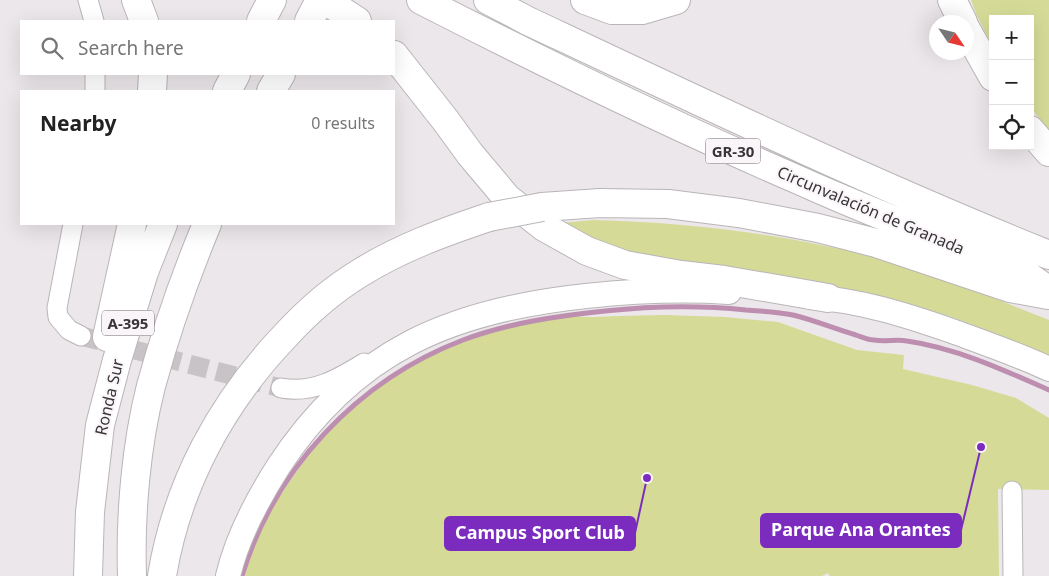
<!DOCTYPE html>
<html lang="en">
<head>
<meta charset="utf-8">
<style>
	:root { --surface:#fff; --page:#f6f6f6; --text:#222; --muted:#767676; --line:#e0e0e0 }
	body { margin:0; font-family:"Noto Sans",sans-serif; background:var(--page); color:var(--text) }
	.controls { position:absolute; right:15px; top:15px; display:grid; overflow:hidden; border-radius:0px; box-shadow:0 5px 20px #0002 }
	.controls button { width:45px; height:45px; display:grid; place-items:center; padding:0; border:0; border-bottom:1px solid var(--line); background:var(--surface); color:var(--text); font:25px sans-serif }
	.compass { position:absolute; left:929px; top:15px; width:45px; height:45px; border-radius:50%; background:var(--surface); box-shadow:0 5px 20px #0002; rotate:125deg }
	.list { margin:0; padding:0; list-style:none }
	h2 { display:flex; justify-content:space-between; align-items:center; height:65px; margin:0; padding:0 20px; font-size:21px }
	h2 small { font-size:16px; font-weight:400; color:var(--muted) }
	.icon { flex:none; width:28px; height:28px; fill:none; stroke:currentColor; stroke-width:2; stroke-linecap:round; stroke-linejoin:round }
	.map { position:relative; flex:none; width:1049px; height:576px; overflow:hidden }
	.search { position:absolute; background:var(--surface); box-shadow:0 5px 20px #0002; left:20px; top:20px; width:375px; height:55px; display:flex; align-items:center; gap:12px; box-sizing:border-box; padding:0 18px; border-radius:0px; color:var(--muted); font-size:19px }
	.panel { position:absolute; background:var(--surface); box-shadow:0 5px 20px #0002; left:20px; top:90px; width:375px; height:135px; border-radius:0px }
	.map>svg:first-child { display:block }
</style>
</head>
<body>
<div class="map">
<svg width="1049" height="576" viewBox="0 0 1049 576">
	<rect width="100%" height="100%" fill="#ece7eb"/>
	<!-- green -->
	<path fill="#d5db97" d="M971 0H1049V130L1030 107V19H993V47L977 16Z
		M593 220C672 222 749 230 826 246 843 250 861 253 878 257 937 274 993 298 1049 320V356L1015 341 949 316 887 298 829 287 657 265 549 224Z
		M666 315 725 317 778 322 857 350 904 355 903 369 972 385 1016 398 1049 418V490L998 489 999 576H830L828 573 822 576H245C252 544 266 518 284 490 303 461 325 432 350 408 400 361 492 326 560 317 571 316 583 317 594 317 618 316 642 315 666 315Z"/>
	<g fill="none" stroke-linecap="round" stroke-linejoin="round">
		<!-- stream -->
		<path stroke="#bd8eaf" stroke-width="5" d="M242 576C274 469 358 380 463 340 508 323 557 316 605 311 652 306 699 305 746 310 762 311 778 312 793 315 814 320 835 329 856 335 862 337 868 340 874 340 885 342 896 339 907 341 956 348 1004 370 1049 390"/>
		<!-- minor-tunnel -->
		<path stroke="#c8c3c7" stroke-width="19" stroke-dasharray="19 9" stroke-linecap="butt" d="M81 336 281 388"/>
		<defs>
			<path id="minor" d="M88 0 94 21
				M95 74V91
				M73 224 57 308 58 317 69 330 81 336
				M281 388C313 394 338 379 364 363
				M1012 491 1013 576"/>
			<path id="major" d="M810 297C859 300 906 315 952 331 985 343 1017 354 1049 369
				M228 576C237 538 257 500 278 467 354 350 452 310 586 296 634 291 682 289 729 292"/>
			<path id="highway" d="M136 0 144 21
				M325 0 357 21
				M421 0C544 63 667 123 794 178 867 211 943 240 1018 269L1049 291
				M488 0 528 21C700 102 872 184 1049 255
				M585 0 612 10H642L676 0
				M952 0 963 22
				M261 21 272 0
				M309 21 320 0
				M966 29 993 77
				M394 55 446 121 470 154 507 198 544 227 587 251 625 265 681 275 724 280 828 298
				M152 91 153 74
				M227 91 236 74
				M271 91 281 74
				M1030 130 1049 152
				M542 207 600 203 668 204 739 213 818 228 876 243 1010 288 1048 295
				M107 337 132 224
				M88 576 90 512 100 425 117 360 144 272 163 224
				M132 576C130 515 136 445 151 386 166 331 185 277 207 224
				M162 576C177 485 221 403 285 336 307 312 332 290 360 273 400 248 444 232 489 217"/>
		</defs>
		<!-- minor casing -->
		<use href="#minor" stroke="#bab5b8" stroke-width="21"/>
		<!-- major casing -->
		<use href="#major" stroke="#bab5b8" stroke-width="26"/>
		<!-- highway casing -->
		<use href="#highway" stroke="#bab5b8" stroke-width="30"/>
		<!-- minor -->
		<use href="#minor" stroke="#fff" stroke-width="19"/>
		<!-- major -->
		<use href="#major" stroke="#fff" stroke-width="24"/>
		<!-- highway -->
		<use href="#highway" stroke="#fff" stroke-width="28"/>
		<defs>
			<path id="highway-bridge" d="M489 217 542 207"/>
		</defs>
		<!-- highway-bridge casing -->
		<use href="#highway-bridge" stroke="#bab5b8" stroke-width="30" stroke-linecap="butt"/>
		<!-- highway-bridge -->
		<use href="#highway-bridge" stroke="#fff" stroke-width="28"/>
	</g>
	<g text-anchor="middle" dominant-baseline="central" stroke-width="4" stroke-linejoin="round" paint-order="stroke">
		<!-- shield labels -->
		<g fill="#faf5f8" stroke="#726f71" stroke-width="1">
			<rect x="705.5" y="138.5" width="55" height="25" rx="4"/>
			<rect x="102" y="310.5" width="52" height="25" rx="4"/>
		</g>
		<g font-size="15" font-weight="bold" fill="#373537">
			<text x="733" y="151">GR-30</text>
			<text x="128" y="323">A-395</text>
		</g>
		<!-- street labels -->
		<g font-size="16" fill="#373537" stroke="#faf5f8">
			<text transform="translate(871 210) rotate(23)">Circunvalación de Granada</text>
			<text transform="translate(109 397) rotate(-77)">Ronda Sur</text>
		</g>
	</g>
	<!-- callouts -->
	<path fill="none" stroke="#7b2cbf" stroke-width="2" d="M981 447L961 530M647 478L635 533"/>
	<g fill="#7b2cbf" stroke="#faf5f8" stroke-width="2">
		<circle cx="981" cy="447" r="5"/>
		<circle cx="647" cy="478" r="5"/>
	</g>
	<g fill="#7b2cbf" stroke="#7b2cbf" stroke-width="2">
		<rect x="761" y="514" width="200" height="33" rx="5"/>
		<rect x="445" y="517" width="190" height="33" rx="5"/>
	</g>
	<g font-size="18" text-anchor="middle" font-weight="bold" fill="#fff">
		<text x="861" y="536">Parque Ana Orantes</text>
		<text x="540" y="539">Campus Sport Club</text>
	</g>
</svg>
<div class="controls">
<button>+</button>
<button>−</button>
<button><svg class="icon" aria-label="locate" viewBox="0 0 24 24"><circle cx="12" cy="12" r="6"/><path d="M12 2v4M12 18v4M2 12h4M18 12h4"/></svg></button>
</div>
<svg class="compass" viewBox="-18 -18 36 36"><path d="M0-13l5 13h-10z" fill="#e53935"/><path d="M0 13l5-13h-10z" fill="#767676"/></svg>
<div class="search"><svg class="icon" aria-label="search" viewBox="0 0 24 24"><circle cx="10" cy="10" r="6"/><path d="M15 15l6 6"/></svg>Search here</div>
<section class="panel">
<h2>Nearby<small>0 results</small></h2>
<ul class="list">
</ul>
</section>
</div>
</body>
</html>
